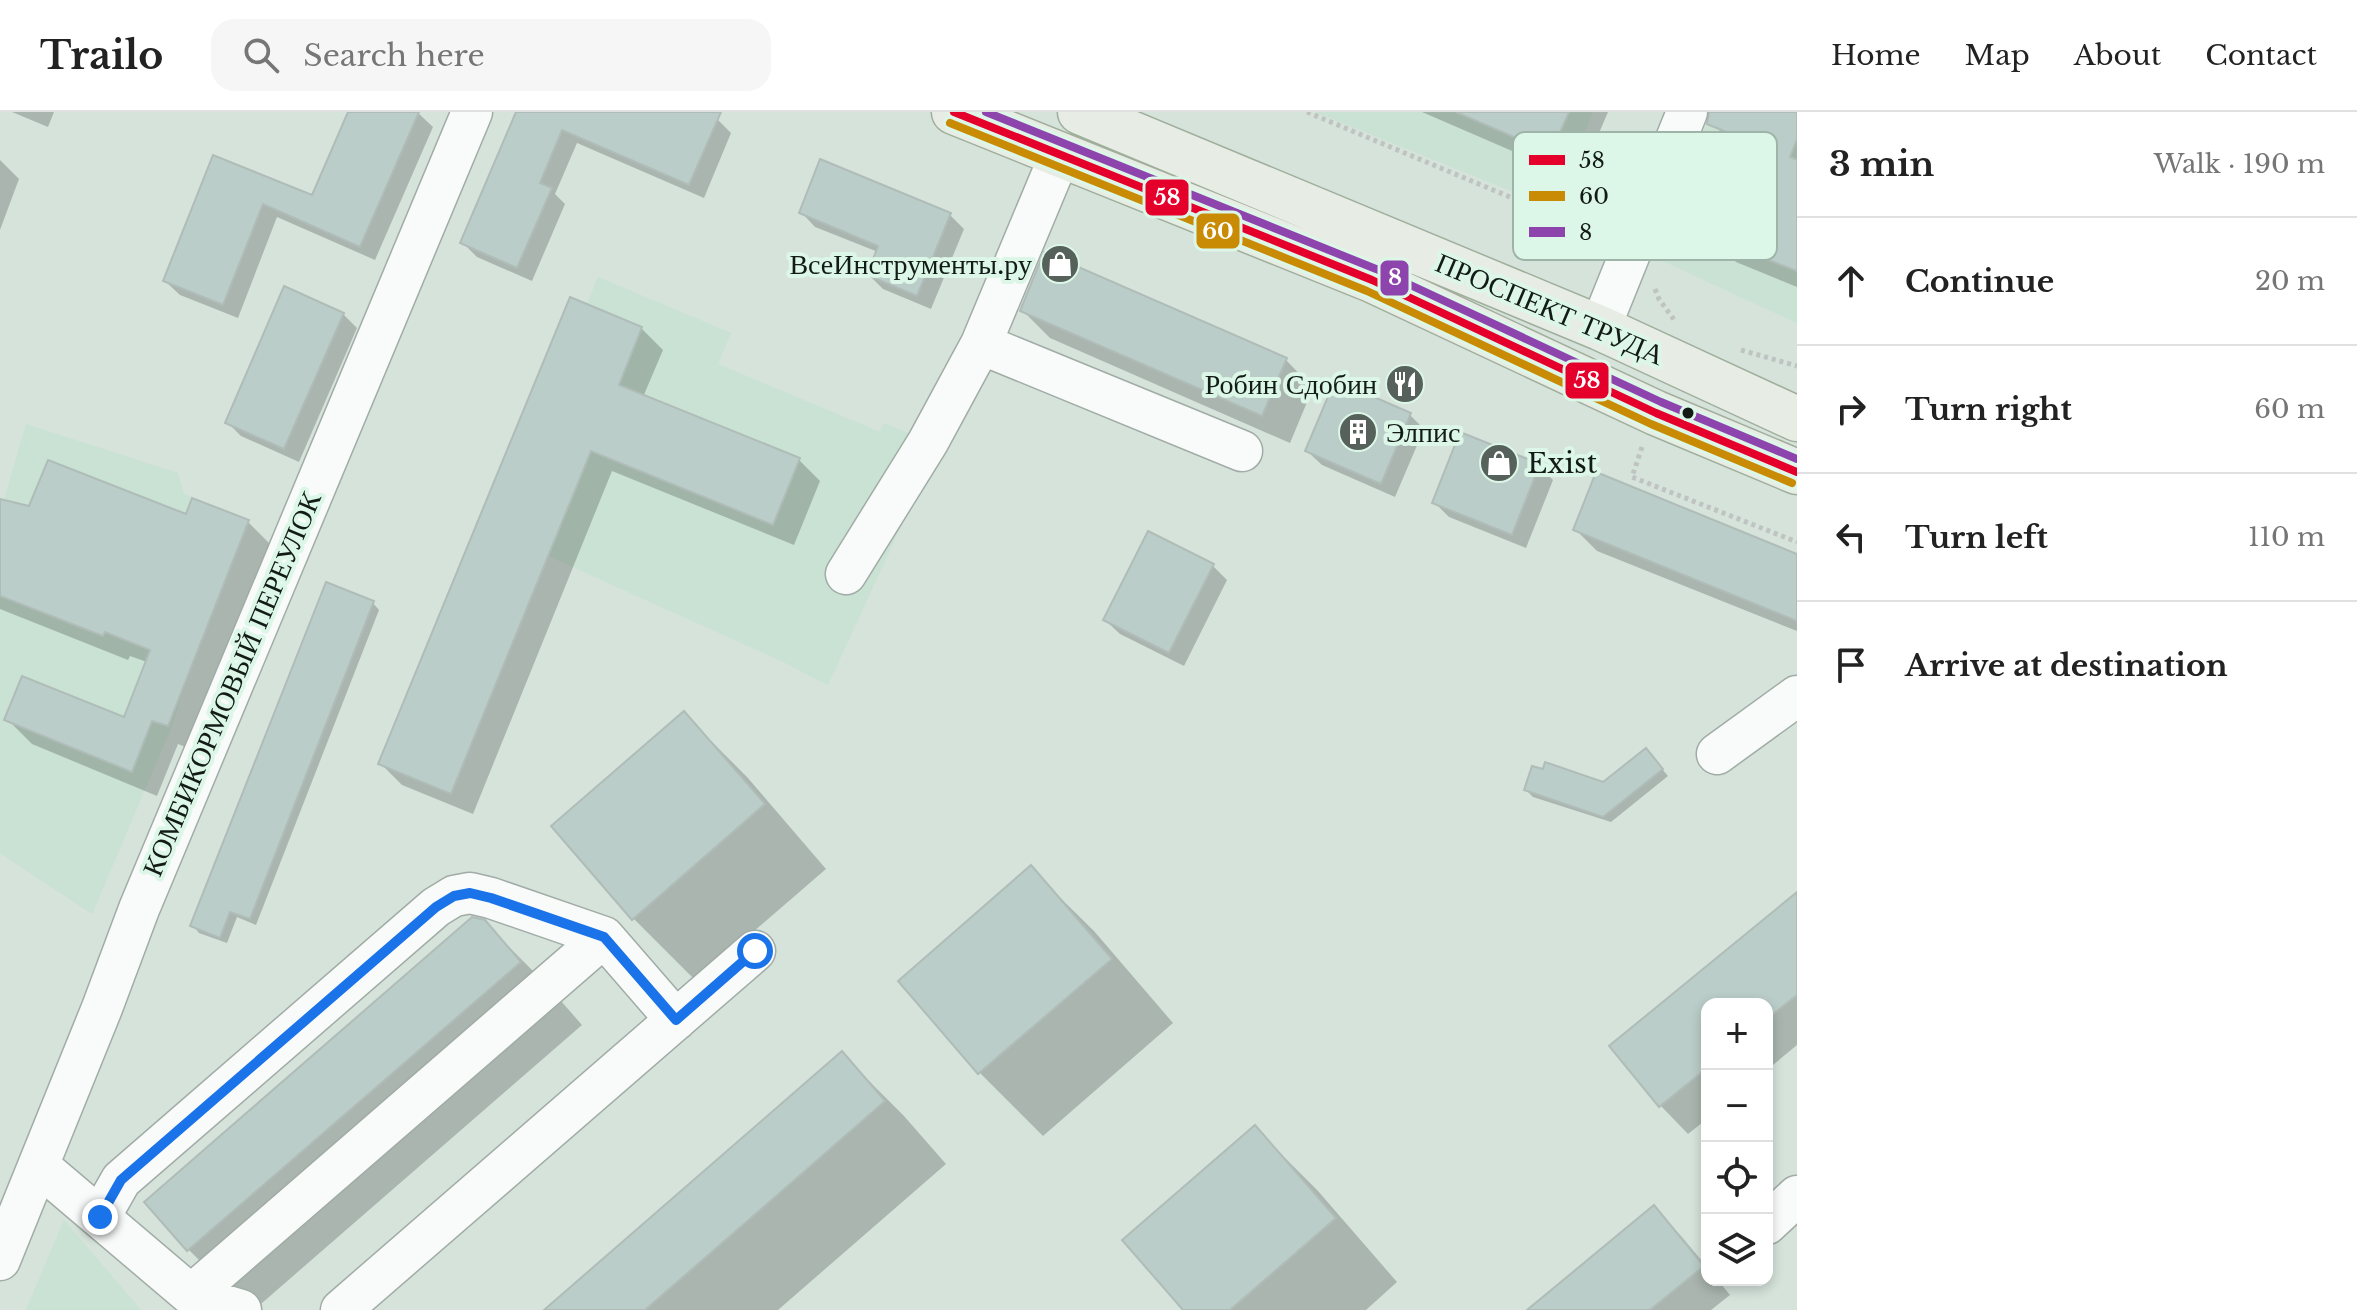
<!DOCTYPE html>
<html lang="en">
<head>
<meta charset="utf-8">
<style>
	:root { --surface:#fff; --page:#f6f6f6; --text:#222; --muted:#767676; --line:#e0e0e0 }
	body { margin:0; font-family:"Libre Baskerville",serif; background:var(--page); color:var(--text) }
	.controls { position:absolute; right:24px; bottom:24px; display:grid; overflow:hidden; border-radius:16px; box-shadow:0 4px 12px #0003 }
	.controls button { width:72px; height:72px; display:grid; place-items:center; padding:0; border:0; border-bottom:2px solid var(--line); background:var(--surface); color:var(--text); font:40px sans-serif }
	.stop { position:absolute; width:24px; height:24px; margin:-18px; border:6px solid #1a73e8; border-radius:50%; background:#fff }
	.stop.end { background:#1a73e8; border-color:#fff; box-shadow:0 2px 8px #0008 }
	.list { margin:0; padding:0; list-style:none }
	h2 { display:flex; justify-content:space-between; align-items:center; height:104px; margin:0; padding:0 32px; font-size:34px }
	h2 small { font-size:26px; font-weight:400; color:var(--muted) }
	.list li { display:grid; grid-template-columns:52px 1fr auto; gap:24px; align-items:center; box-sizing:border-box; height:128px; padding:0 32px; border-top:2px solid var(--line) }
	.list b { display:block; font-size:30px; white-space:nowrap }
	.list em { font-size:26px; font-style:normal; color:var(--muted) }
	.icon { flex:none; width:44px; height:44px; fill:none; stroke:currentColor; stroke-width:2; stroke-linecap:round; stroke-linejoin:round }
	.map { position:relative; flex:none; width:1797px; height:1198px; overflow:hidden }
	header { display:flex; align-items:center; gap:48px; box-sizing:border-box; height:112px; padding:0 40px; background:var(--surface); border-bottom:2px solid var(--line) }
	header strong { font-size:38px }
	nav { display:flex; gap:44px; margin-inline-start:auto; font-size:28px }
	.search { width:560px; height:72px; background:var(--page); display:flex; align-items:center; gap:20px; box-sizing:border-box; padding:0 28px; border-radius:24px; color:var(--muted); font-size:30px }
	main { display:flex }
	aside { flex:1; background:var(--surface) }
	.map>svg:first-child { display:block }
</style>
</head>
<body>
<header>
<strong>Trailo</strong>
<div class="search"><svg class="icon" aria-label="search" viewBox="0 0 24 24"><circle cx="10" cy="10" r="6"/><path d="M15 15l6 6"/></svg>Search here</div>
<nav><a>Home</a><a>Map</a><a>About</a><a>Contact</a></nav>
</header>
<main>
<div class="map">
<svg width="1797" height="1198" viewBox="0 0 1797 1198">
	<rect width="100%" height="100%" fill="#d5e3db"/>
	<!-- built -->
	<path fill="#c9e2d3" d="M1315 0H1593L1553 96Z
		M1712 0H1797V211L1650 143Z
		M598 165 731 221 718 252 880 320 884 311 938 334 828 573 777 547 548 444 490 381 570 185 587 192Z
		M26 312 178 361 184 382 249 408 192 554 170 619 92 802 0 741V387L4 388Z
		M64 1108 141 1198H26Z"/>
	<!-- shadow -->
	<path fill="#0003" d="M12 0H54L48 15Z
		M350 0H417L433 15 375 148 277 105 238 206 180 183 165 169 214 46 313 85Z
		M518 0H702L717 7 731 21 704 86 577 31 555 82 565 92 532 169 477 145 463 131Z
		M1422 0H1608L1579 68Z
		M1721 0H1797V175L1736 150 1708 122 1741 40 1715 14Z
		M0 48 19 67 0 118Z
		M801 100 949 102 964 117 931 197 883 177 869 163 878 140 815 115Z
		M1022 198 1286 248 1313 276 1290 331 1050 226Z
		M343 202 357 216 299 350 241 324 227 310Z
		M641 216 663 238 643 285 799 348 820 369 794 433 612 359 473 702 402 673 380 651Z
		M1410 303 1424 317 1395 385 1322 353 1307 339Z
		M1539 354 1553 368 1526 436 1449 405 1435 391Z
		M0 389 31 396 248 410 273 435 193 638 178 632 157 684 32 632 7 607 125 608 147 550 130 544 128 548 0 497Z
		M1575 417 1797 444V519L1597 439Z
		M1213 454 1227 468 1184 554 1120 522 1105 508Z
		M373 491 379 498 256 813 237 805 227 831 199 821 193 814Z
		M684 602 747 665 826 757 696 869 633 806Z
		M1652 645 1668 664 1611 710 1533 685 1526 678 1604 672Z
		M1030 756 1094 819 1173 911 1043 1024 980 961 901 869Z
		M1797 783V933L1767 958V892H1707V1007L1688 1022 1661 994 1612 934Z
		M484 810 547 873 582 913 254 1198H249L189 1138 147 1090Z
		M842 942 904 1004 946 1052 778 1198H547Z
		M1255 1016 1318 1079 1397 1170 1366 1198H1185Z
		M1654 1096 1681 1124 1707 1155V1168H1718L1730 1183 1711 1198H1530Z"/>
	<!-- building -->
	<path fill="#bacdc8" stroke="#b0bcb8" stroke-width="2" d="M348 0H419L360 135 263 92 223 193 163 169 213 43 312 83Z
		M516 0H721L689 73 562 18 540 71 552 76 517 156 460 131Z
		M1456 0H1569L1551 41Z
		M1709 0H1797V27L1790 45 1797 48V159L1705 123 1744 27 1707 12Z
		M820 47 951 101 917 184 867 163 878 134 799 101Z
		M1044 140 1287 246 1262 304 1020 199Z
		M284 174 344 201 284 337 225 311Z
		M570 185 642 215 619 273 800 346 773 413 591 339 451 682 378 652Z
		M1335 268 1411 301 1381 372 1305 339Z
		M1460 320 1540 352 1512 423 1432 391Z
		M48 348 186 402 192 386 249 408 168 614 152 609 132 660 4 608 22 564 124 605 150 538 105 520 103 524 0 484V387L29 394Z
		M1596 360 1797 442V509L1573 418Z
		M1148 419 1214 452 1169 541 1103 508Z
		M326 470 374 489 250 807 230 800 220 826 190 814Z
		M684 599 765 692 632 808 551 714Z
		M1646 636 1663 657 1603 705 1524 678 1532 654 1543 657 1545 650 1603 670Z
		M1031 753 1112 847 978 962 898 869Z
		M1797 780V883L1767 907V892H1707V956L1659 995 1609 934Z
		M472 805 485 808 521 850 187 1139 144 1090Z
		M842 939 885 989 814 1051 645 1198H544Z
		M1255 1013 1336 1106 1230 1198H1183L1122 1128Z
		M1654 1093 1704 1154 1650 1198H1527Z"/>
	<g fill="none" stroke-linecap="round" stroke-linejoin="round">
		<defs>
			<path id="minor" d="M1600 216 1687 0
				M981 232 1242 339
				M846 462 928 330 981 232 1060 43
				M1717 642 1797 584
				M39 1054 191 1183 241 1198
				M100 1105 121 1068 436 795 454 784 470 781 491 786 604 825 676 908
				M1767 1112 1797 1084
				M0 1148 102 896 139 797 472 0
				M191 1183 604 825
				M341 1198 755 839"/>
			<path id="major" d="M954 0 1372 168 1656 301 1797 360
				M1080 0 1600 216 1797 307"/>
		</defs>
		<!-- minor casing -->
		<use href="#minor" stroke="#a1aca6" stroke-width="43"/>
		<!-- major casing -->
		<use href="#major" stroke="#a0ae9c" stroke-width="47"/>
		<!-- path -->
		<path stroke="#bfc3c1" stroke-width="5" stroke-dasharray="4 4" stroke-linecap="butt" d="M1307 0 1591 119
			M1655 177 1659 187 1675 209
			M1741 238 1797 254
			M1642 335 1632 365 1797 430"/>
		<!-- minor -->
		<use href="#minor" stroke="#f9fbfa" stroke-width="40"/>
		<!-- major -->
		<use href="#major" stroke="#e7ede4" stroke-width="44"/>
		<defs>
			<path id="bus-1" d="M954 0 1372 168 1656 301 1797 360"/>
			<path id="bus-2" d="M950 11 1367 179 1651 312 1792 371"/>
			<path id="bus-3" d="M986 0 1376 157 1661 290 1797 347"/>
		</defs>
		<!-- bus-1 casing -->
		<use href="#bus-1" stroke="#dcf6e7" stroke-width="14"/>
		<!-- bus-2 casing -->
		<use href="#bus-2" stroke="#dcf6e7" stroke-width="14"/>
		<!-- bus-3 casing -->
		<use href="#bus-3" stroke="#dcf6e7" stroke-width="14"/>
		<!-- bus-1 -->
		<use href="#bus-1" stroke="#e4002b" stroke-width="8"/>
		<!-- bus-2 -->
		<use href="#bus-2" stroke="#c98a04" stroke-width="8"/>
		<!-- bus-3 -->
		<use href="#bus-3" stroke="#8e44ad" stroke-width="8"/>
	</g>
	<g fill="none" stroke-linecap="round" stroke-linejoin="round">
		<!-- route -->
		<path stroke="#1a73e8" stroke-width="10" d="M100 1105 121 1068 436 795 454 784 470 781 491 786 604 825 676 908 755 839"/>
	</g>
	<!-- icons -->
	<defs>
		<symbol id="shop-disc" viewBox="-11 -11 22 22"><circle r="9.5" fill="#56615b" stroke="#dcf6e7"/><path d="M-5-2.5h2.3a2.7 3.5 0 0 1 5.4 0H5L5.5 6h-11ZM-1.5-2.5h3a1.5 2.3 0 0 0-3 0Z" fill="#fff"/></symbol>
		<symbol id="restaurant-disc" viewBox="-11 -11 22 22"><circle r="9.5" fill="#56615b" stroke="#dcf6e7"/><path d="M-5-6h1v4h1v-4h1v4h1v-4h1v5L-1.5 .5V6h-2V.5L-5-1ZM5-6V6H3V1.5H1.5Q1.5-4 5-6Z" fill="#fff"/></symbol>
		<symbol id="building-disc" viewBox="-11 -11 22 22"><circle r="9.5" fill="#56615b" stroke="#dcf6e7"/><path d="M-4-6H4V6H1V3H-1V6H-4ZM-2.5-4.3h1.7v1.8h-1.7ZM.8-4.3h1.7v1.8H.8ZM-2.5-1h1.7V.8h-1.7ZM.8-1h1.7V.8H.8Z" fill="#fff"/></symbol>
	</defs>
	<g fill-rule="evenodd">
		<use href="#shop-disc" x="1038" y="130" width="44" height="44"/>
		<use href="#restaurant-disc" x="1383" y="250" width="44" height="44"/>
		<use href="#building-disc" x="1336" y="298" width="44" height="44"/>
		<use href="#shop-disc" x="1477" y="329" width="44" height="44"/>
	</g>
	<!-- markers -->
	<circle fill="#121b16" stroke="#dcf6e7" stroke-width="3" cx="1688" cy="301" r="7"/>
	<g text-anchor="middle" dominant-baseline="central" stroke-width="8" stroke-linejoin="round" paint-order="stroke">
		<!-- poi labels -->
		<g font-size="28" fill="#121b16" stroke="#dcf6e7" text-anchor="end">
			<text x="1032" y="152">ВсеИнструменты.ру</text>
			<text x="1377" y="272">Робин Сдобин</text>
			<text x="1386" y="320" text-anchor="start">Элпис</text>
			<text x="1527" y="351" text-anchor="start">Exist</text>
		</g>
		<!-- street labels -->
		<g font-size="28" fill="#121b16" stroke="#dcf6e7">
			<text transform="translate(1550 197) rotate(23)">ПРОСПЕКТ ТРУДА</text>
			<text transform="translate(232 572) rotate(-67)">КОМБИКОРМОВЫЙ ПЕРЕУЛОК</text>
		</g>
	</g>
	<!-- legend -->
	<rect x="1513" y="20" width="264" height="128" rx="12" fill="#dcf6e7" stroke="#9fb4a8" stroke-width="2"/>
	<rect x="1529" y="43" width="36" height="10" fill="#e4002b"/>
	<rect x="1529" y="79" width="36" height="10" fill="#c98a04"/>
	<rect x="1529" y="115" width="36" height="10" fill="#8e44ad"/>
	<g font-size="22" fill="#121b16">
		<text x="1579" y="56">58</text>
		<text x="1579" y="92">60</text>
		<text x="1579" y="128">8</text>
	</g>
	<g stroke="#dcf6e7" stroke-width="3">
		<rect x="1144" y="66" width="46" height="39" rx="8" fill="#e4002b"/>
		<rect x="1195" y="100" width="46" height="38" rx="8" fill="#c98a04"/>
		<rect x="1379" y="147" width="31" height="38" rx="8" fill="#8e44ad"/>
		<rect x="1564" y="249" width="46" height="39" rx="8" fill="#e4002b"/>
	</g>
	<g font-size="22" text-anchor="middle" font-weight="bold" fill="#fff">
		<text x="1167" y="93">58</text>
		<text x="1218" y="127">60</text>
		<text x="1395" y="173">8</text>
		<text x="1587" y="276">58</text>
	</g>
</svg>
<div class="controls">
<button>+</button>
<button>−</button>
<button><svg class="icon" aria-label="locate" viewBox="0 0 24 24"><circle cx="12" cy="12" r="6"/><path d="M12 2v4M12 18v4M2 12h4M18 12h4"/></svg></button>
<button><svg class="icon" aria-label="layers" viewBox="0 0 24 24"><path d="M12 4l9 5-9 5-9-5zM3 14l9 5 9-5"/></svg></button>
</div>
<div class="stop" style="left:755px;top:839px"></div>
<div class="stop end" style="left:100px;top:1105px"></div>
</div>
<aside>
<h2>3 min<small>Walk · 190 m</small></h2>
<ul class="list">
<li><svg class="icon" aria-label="ahead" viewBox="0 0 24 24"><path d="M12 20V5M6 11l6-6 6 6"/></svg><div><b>Continue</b></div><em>20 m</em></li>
<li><svg class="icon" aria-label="right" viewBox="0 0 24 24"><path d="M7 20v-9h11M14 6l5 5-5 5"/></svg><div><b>Turn right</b></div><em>60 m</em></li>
<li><svg class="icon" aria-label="left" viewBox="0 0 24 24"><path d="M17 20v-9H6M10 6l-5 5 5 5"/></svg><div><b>Turn left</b></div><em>110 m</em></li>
<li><svg class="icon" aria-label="arrive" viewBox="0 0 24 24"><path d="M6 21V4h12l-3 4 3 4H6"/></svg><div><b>Arrive at destination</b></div></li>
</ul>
</aside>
</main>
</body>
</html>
